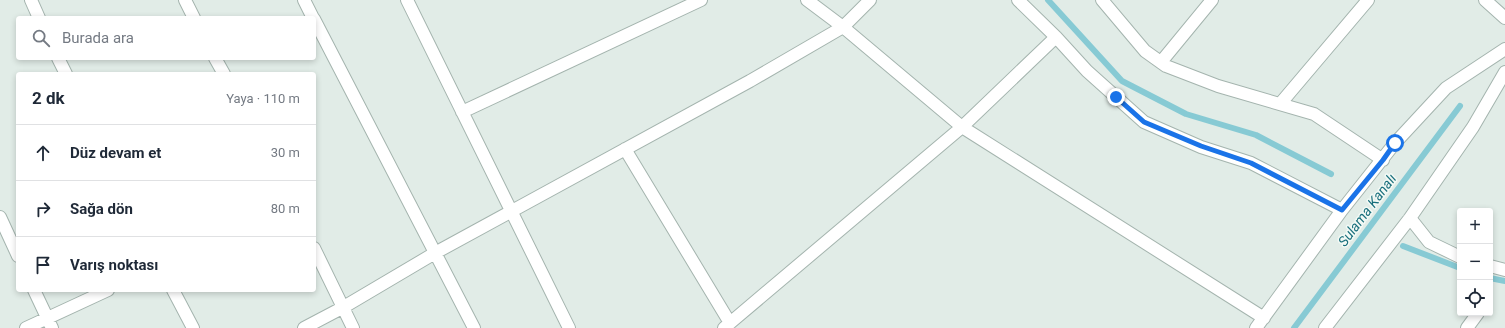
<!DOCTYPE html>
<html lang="tr">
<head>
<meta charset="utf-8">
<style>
	:root { --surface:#fff; --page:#f2f2f3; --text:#1f2937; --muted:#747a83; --line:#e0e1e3 }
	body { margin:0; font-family:Roboto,sans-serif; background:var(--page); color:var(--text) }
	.controls { position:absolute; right:12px; bottom:12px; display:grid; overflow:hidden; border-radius:4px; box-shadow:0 2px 6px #0003 }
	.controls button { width:36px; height:36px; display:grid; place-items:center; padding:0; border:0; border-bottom:1px solid var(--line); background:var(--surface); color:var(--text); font:20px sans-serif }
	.stop { position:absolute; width:12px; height:12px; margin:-9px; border:3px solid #1a73e8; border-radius:50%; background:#fff }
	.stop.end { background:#1a73e8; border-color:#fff; box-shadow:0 1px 4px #0008 }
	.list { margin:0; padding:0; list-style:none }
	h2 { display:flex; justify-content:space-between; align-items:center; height:52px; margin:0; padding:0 16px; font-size:17px }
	h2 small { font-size:13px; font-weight:400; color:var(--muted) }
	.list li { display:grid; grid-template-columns:26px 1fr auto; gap:12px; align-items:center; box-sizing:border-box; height:56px; padding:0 16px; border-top:1px solid var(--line) }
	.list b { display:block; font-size:15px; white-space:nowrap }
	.list em { font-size:13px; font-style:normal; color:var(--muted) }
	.icon { flex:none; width:22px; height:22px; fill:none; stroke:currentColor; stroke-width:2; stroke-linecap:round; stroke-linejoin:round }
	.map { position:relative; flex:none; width:1505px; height:328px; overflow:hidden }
	.search { position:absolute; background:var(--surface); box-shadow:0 2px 6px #0003; left:16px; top:16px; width:300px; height:44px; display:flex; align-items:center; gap:10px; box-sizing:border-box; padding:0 14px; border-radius:4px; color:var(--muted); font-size:15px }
	.panel { position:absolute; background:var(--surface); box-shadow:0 2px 6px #0003; left:16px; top:72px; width:300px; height:220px; border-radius:4px }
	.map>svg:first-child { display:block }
</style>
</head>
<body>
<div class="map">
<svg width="1505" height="328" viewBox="0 0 1505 328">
	<rect width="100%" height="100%" fill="#e1ece7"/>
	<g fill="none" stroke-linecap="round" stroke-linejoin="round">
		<!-- stream -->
		<path stroke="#87cad4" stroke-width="6" d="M1048 0 1122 81 1186 114 1256 135 1331 174
			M1403 246 1460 268
			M1490 278 1505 281
			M1294 328 1460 106"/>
		<defs>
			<path id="minor" d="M31 0 39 18
				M185 0 194 18
				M304 0 313 18
				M407 0 569 328
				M807 0 843 27 962 127 1264 318
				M1018 0 1056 37 1087 71 1144 122 1201 147 1251 163 1342 210
				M1102 0 1145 51 1166 66 1218 86 1314 114 1383 160
				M1485 0 1505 18
				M314 19 474 328
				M58 58 66 74
				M215 58 224 74
				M1161 62 1212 0
				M1280 104 1368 0
				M462 112 701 0
				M625 149 730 323
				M0 217 18 256
				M1410 218 1429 242 1460 257
				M314 248 353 328
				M1490 266 1505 270
				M34 290 52 328
				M173 290 193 328
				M26 328 108 290
				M304 328 342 308 435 253 750 81 843 27 870 0
				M724 328 962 127 1056 37
				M1256 328 1342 210 1395 143 1446 88 1505 49
				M1325 328 1410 218 1473 127 1505 72
				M1467 328 1478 313"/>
		</defs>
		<!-- minor casing -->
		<use href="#minor" stroke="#a4b4ae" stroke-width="14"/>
		<!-- minor -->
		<use href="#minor" stroke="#fff" stroke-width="12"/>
	</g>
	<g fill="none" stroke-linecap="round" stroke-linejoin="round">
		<!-- route -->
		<path stroke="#1a73e8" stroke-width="5" d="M1116 97 1144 122 1201 146 1251 163 1342 210 1383 160 1395 143"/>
	</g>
	<g text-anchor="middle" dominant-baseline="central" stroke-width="3" stroke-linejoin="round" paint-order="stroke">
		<!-- water labels -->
		<g font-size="14" font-style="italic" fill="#196f7c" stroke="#f2f9f5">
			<text transform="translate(1367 210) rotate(-53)">Sulama Kanalı</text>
		</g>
	</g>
</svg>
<div class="controls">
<button>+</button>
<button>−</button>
<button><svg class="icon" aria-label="locate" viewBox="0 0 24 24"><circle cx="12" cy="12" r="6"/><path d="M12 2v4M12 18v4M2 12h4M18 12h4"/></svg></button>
</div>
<div class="stop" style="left:1395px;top:143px"></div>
<div class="stop end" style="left:1116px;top:97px"></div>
<div class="search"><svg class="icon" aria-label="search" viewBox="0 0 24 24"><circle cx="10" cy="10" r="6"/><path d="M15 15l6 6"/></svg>Burada ara</div>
<section class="panel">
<h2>2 dk<small>Yaya · 110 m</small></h2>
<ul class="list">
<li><svg class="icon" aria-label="ahead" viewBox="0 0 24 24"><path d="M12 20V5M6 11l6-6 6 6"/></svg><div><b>Düz devam et</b></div><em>30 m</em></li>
<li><svg class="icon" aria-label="right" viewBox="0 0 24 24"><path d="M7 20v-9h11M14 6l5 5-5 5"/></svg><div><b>Sağa dön</b></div><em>80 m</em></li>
<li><svg class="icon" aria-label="arrive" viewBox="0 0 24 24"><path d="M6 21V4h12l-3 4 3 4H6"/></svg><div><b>Varış noktası</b></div></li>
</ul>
</section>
</div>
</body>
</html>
